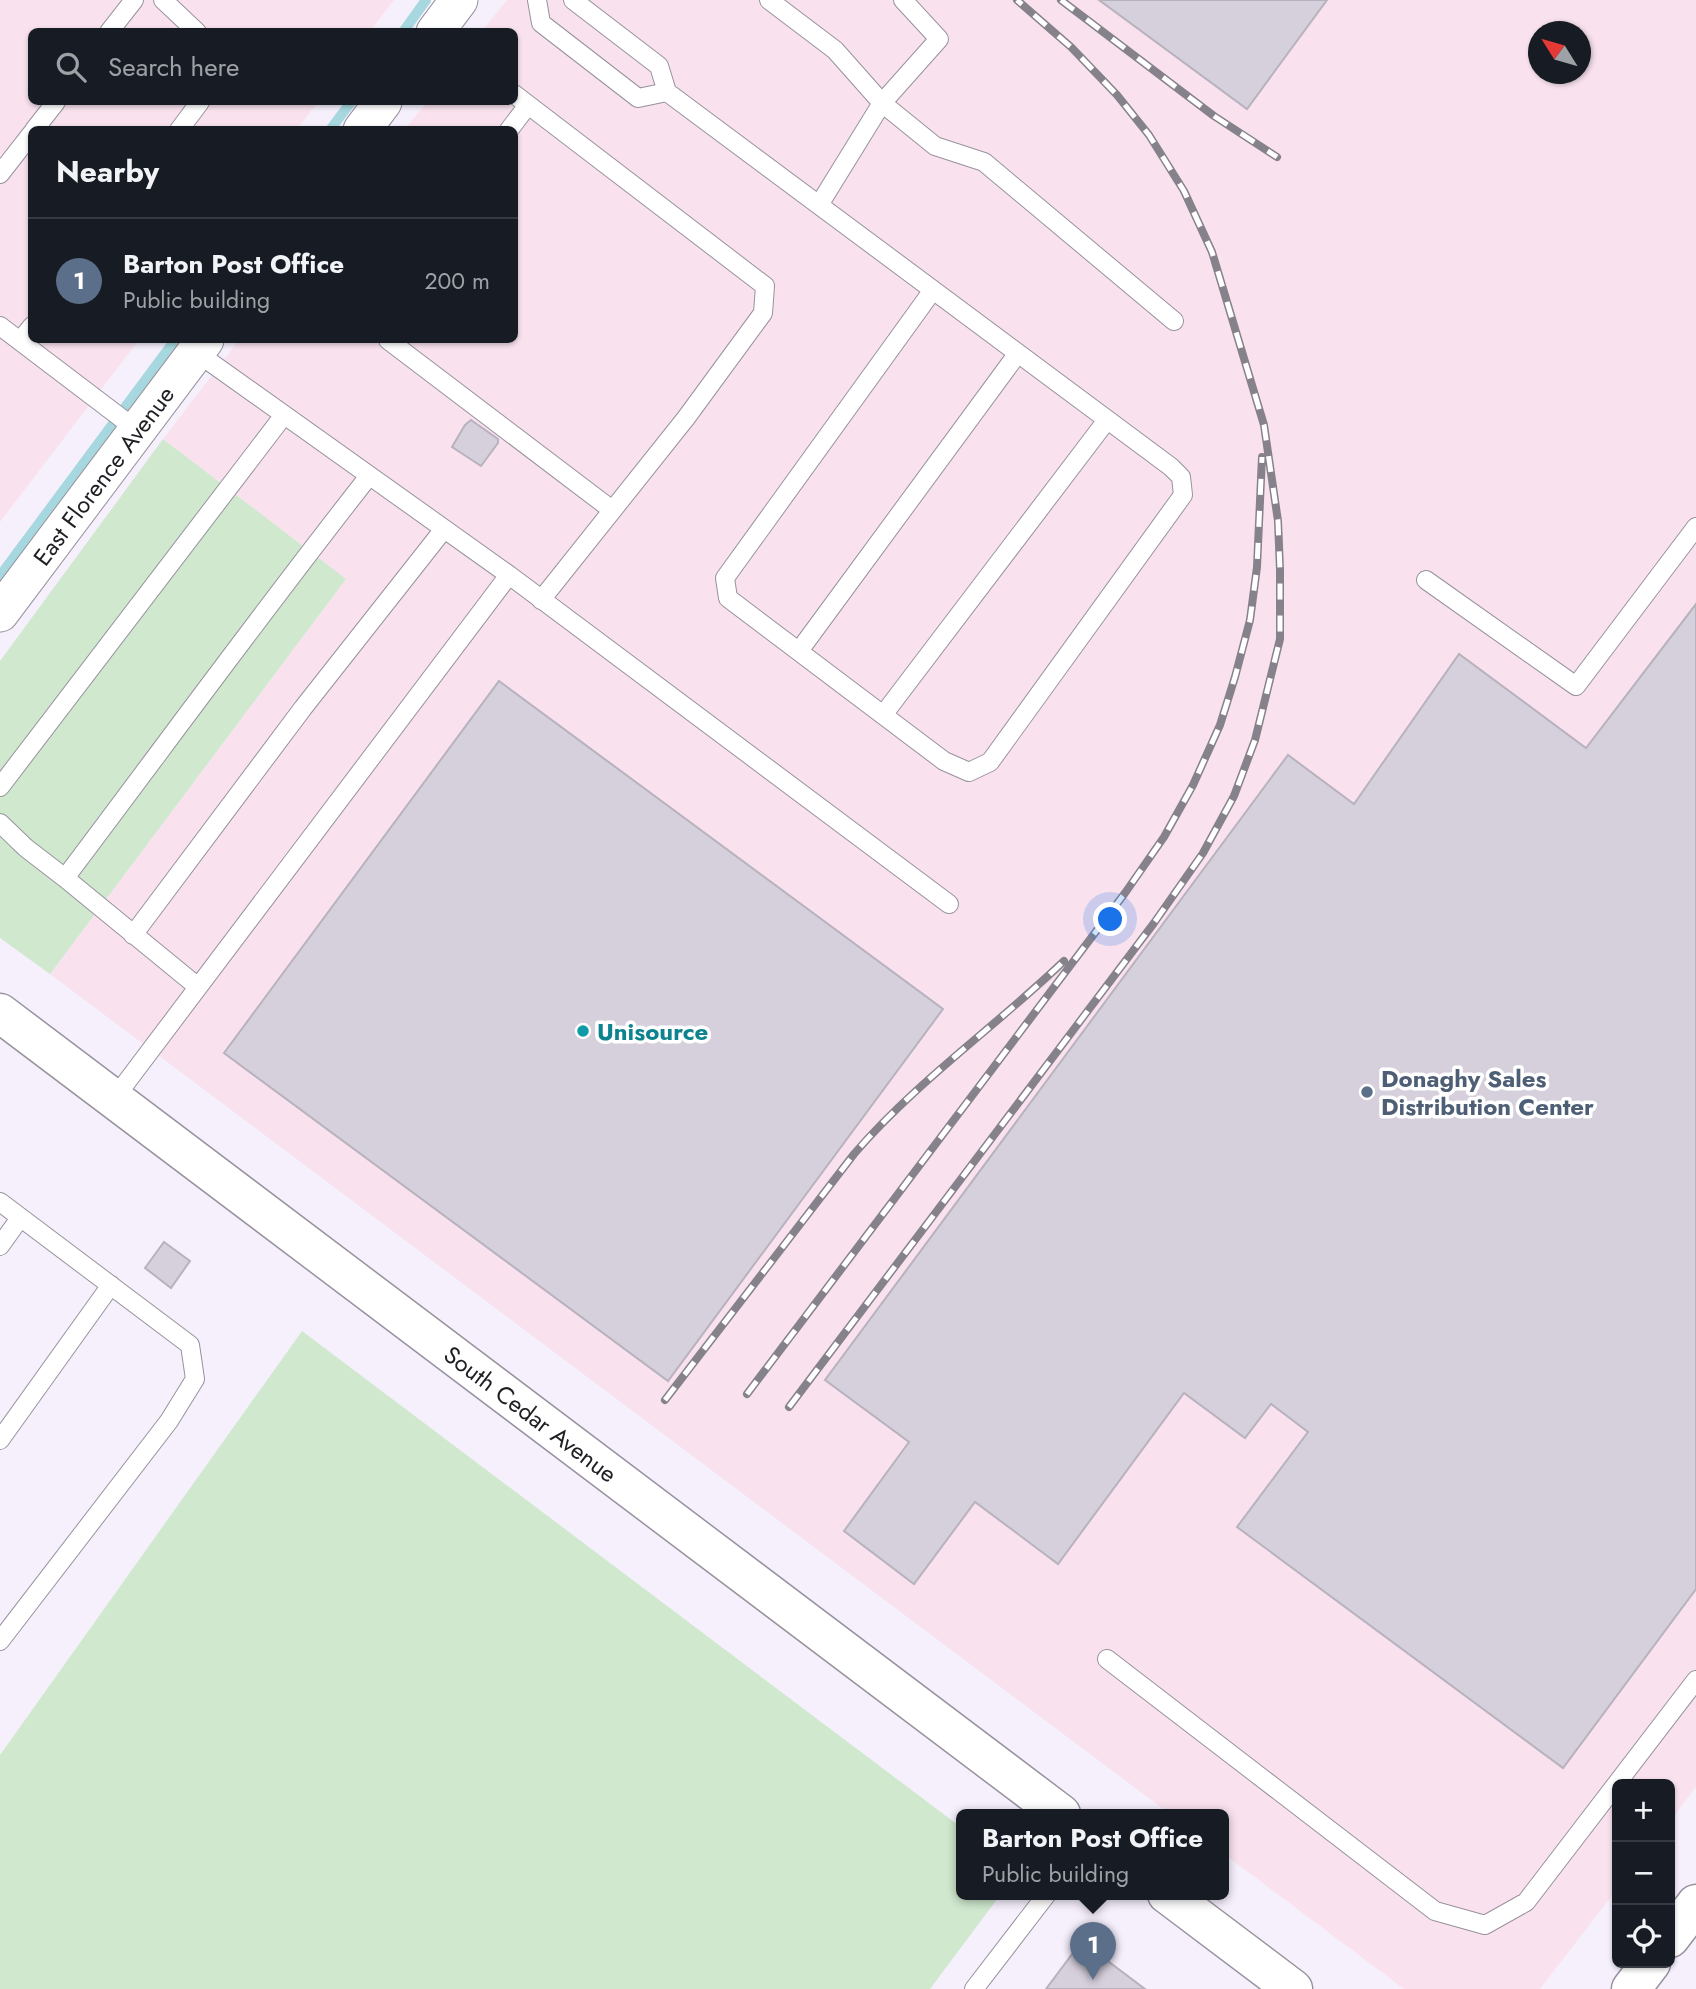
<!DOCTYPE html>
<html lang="en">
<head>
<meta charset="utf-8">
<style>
	:root { --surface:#171b24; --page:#242831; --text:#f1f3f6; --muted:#9ea1a6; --line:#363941; --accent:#2563eb }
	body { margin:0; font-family:Jost,sans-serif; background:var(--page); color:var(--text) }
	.controls { position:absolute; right:21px; bottom:21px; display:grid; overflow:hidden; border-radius:10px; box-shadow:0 2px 5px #0004 }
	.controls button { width:63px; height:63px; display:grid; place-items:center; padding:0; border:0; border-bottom:2px solid var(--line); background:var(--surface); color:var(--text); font:35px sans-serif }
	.compass { position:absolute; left:1528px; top:21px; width:63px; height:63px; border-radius:50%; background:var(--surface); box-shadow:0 2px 5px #0004; rotate:307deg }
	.you { position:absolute; left:1111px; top:920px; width:24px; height:24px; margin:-18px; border:5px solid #fff; border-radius:50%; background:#1a73e8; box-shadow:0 0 0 10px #1a73e833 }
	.badge { display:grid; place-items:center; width:46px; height:46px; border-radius:50%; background:var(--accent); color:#fff; font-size:23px; font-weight:700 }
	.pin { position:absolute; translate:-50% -58px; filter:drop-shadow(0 2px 4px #0008) }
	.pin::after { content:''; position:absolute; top:37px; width:24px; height:21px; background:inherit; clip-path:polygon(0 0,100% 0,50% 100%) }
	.popup { position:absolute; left:956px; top:1809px; width:273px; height:91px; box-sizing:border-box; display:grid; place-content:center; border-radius:10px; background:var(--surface); filter:drop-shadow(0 2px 5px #0005); font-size:23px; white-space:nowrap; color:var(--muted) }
	.popup b { font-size:26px; color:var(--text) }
	.popup::after { content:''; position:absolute; left:50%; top:100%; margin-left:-14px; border:14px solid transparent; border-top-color:var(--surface) }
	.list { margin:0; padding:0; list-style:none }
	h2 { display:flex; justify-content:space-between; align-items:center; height:91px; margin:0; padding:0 28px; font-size:30px }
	h2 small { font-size:23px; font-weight:400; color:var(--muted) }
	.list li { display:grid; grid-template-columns:46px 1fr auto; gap:21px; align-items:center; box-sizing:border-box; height:126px; padding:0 28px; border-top:2px solid var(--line) }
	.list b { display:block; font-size:26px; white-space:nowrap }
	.list p { margin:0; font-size:23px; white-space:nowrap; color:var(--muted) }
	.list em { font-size:23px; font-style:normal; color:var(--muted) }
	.icon { flex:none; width:38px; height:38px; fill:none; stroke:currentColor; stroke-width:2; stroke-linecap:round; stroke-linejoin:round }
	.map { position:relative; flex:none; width:1696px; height:1989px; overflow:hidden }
	.search { position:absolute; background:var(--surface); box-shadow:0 2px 5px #0004; left:28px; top:28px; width:490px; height:77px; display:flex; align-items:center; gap:18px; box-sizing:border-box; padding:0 24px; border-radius:10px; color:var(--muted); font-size:26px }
	.panel { position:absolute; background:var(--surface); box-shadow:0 2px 5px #0004; left:28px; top:126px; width:490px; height:217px; border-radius:10px }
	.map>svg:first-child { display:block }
</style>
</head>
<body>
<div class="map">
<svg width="1696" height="1989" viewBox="0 0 1696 1989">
	<rect width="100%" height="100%" fill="#f6f0fd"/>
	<!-- industrial -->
	<path fill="#f9e2ee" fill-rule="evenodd" d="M0 0H394L370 31 32 32V102H318L297 129 32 130V340H139L0 522Z
		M507 0H1696V1787L1670 1821V1784H1617V1889L1540 1989H1404L1224 1854V1814H1170L50 974 346 579 163 439 239 340H514V130L405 129 427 102H514V32L482 31ZM1538 32H1580V74H1538Z"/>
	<!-- green -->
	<path fill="#cfe8ce" d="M163 439 346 579 50 974 0 938V661Z
		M302 1331 962 1828V1894H1001L930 1989H0V1755Z"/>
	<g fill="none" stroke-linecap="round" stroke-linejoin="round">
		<!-- stream -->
		<path stroke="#a7d8df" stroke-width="10" d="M403 32 426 0
			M330 130 351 102
			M0 576 175 340"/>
	</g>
	<!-- building -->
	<path fill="#d6d0dd" stroke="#b7b2be" stroke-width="2" d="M1099 0H1327L1247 109Z
		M471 420 498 439V443L481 466 452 447 465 425Z
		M1696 604V1589L1563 1768 1237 1527 1308 1432 1271 1404 1245 1438 1184 1393 1058 1564 975 1502 914 1584 844 1531 909 1442 825 1380 1288 755 1354 804 1459 654 1586 748Z
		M499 681 943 1009 668 1381 224 1053Z
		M164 1242 190 1261 171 1288 145 1268Z
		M1073 1953 1096 1971 1105 1959 1145 1989H1046Z"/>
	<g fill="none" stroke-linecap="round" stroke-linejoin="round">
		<defs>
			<path id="service" d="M163 0 197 32
				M537 0 541 23 638 98 667 92 659 66 573 0
				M769 0 835 50 882 103 819 205
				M903 0 939 39 882 103 935 146 984 162 1174 321
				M109 32 134 0
				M667 92 1171 467 1181 477 1183 495 990 762 969 772 944 761 728 598 725 578 933 290
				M514 94 765 286 763 313 686 418 541 600
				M34 130 56 102
				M179 130 200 102
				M509 130 528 105
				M0 174 32 133
				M0 326 137 430
				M388 340 612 510
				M20 341 32 326
				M196 352 509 575 949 904
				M1426 580 1576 686 1696 527
				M799 651 1018 353
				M883 715 1107 420
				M0 787 284 415
				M0 823 26 848 65 878C166 744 265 608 369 476
				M65 878 198 987
				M133 935 303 708 444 529
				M113 1100 509 575
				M0 1202 190 1345 195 1379 169 1421 0 1641
				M0 1246 20 1218
				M0 1440 111 1285
				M1107 1659 1435 1911 1485 1925 1526 1902 1696 1680
				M974 1989 1047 1894"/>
			<g id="minor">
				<path d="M435 32 459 0"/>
				<path d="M362 130 383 102"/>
				<path id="s1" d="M0 613 205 340"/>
			</g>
			<g id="secondary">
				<path id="s2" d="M0 1013 1061 1814"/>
				<path d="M1167 1894 1293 1989"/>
				<path d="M1670 1938 1696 1904"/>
				<path d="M1631 1989 1651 1963"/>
			</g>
		</defs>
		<!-- service casing -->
		<use href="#service" stroke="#97929e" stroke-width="20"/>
		<!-- minor casing -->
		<use href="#minor" stroke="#97929e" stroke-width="39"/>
		<!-- secondary casing -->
		<use href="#secondary" stroke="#97929e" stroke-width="41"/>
		<!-- service -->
		<use href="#service" stroke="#fff" stroke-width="18"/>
		<!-- minor -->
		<use href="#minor" stroke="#fff" stroke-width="37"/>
		<!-- secondary -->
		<use href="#secondary" stroke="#fff" stroke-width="38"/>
		<defs>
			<path id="rail" d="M1061 0 1214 116 1277 157
				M747 1394 1125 893 1164 837 1193 785 1220 725 1235 677 1250 620 1257 567 1262 457
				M665 1400 854 1154C916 1082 995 1027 1064 961
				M789 1407 1154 923 1203 853 1234 796 1255 740 1280 639V570L1278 521 1264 425 1212 252 1184 191 1149 135 1117 95 1071 47 1017 0"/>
		</defs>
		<!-- rail casing -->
		<use href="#rail" stroke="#86828b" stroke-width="8"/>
		<!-- rail -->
		<use href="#rail" stroke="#fff" stroke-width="5" stroke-dasharray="16" stroke-linecap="butt"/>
	</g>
	<!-- markers -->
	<circle fill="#0f9aa8" stroke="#fff" stroke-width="2.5" cx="583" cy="1031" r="7"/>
	<circle fill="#5c6f8a" stroke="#fff" stroke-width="2.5" cx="1367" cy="1092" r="7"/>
	<g text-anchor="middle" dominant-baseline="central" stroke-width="7" stroke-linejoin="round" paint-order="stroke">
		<!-- street labels -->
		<g font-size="24" fill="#201e23" stroke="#fff">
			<text stroke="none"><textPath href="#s1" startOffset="172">East Florence Avenue</textPath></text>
			<text stroke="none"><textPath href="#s2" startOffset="665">South Cedar Avenue</textPath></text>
		</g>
		<!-- culture labels -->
		<g font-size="24" font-weight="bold" fill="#0d838f" stroke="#fff" text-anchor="start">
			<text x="597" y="1031">Unisource</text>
		</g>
		<!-- service labels -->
		<g font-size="24" font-weight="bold" fill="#4e5e75" stroke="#fff" text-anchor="start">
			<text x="1381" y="1078">Donaghy Sales<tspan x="1381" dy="28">Distribution Center</tspan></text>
		</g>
	</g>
</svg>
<div class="controls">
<button>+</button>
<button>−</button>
<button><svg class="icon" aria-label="locate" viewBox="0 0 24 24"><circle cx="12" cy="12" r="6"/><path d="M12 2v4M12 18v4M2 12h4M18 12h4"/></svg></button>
</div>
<svg class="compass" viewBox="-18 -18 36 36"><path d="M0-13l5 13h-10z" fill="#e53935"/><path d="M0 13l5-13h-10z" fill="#9ea1a6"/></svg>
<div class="you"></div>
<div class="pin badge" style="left:1093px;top:1980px;background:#5c6f8a">1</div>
<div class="popup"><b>Barton Post Office</b>Public building</div>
<div class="search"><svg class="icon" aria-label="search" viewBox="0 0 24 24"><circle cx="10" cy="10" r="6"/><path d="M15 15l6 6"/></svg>Search here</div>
<section class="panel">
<h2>Nearby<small></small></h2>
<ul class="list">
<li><span class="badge" style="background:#5c6f8a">1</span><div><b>Barton Post Office</b><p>Public building</p></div><em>200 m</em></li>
</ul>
</section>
</div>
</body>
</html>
